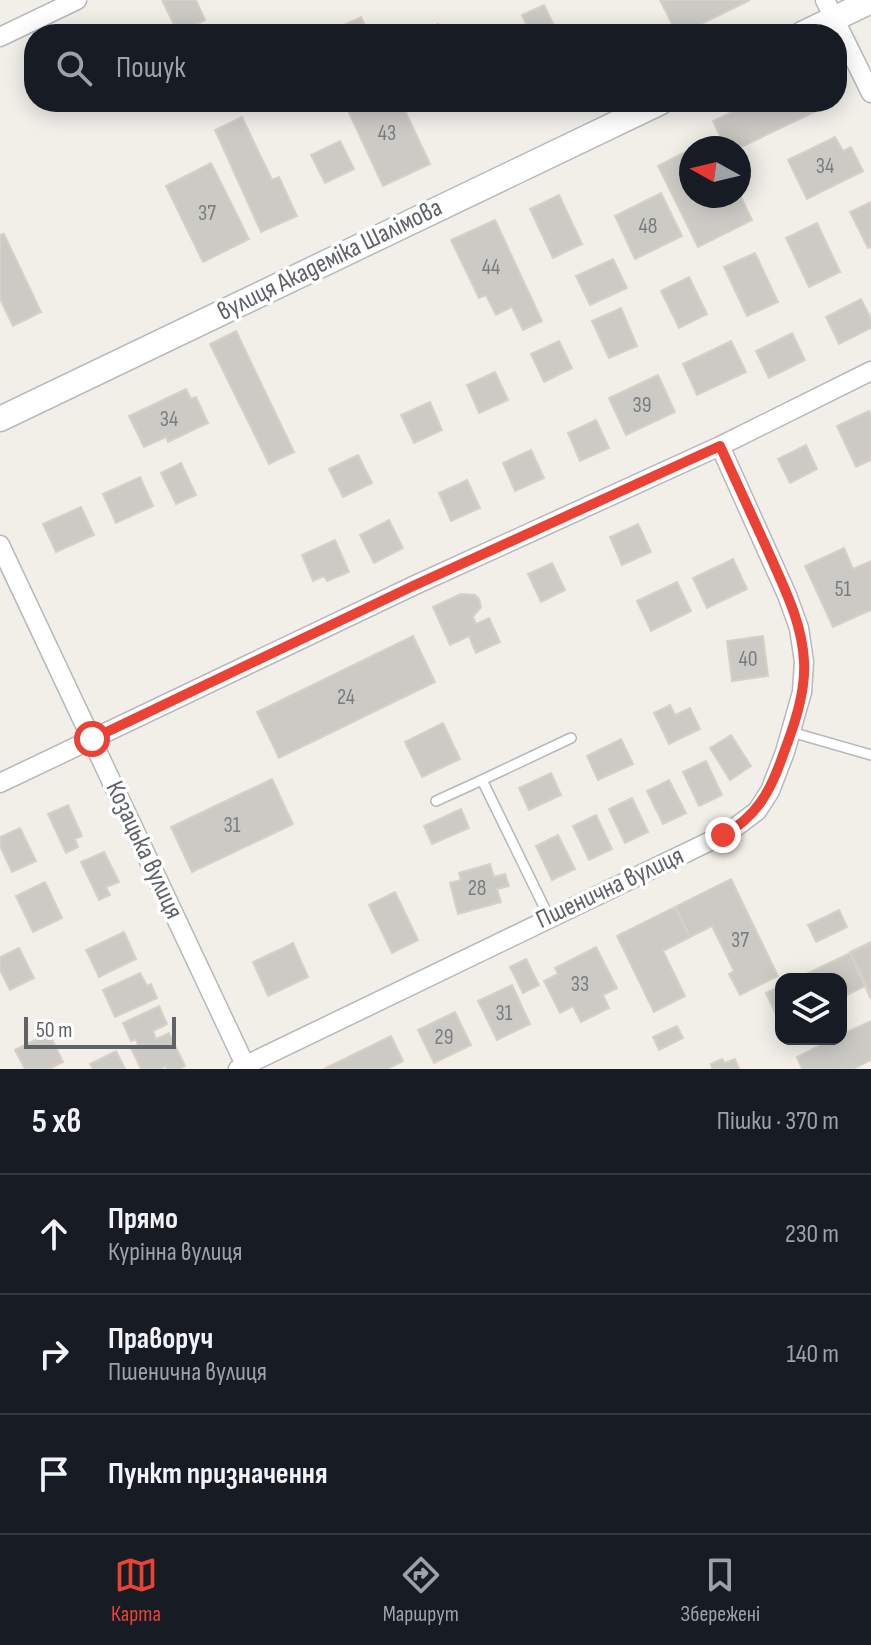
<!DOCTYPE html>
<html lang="uk">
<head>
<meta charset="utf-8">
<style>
	:root { --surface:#171b24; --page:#20242c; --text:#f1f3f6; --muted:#9ea1a6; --line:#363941; --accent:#ea4335 }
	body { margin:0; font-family:"Sofia Sans Condensed",sans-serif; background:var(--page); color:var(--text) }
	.controls { position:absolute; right:24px; bottom:24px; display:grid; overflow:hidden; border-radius:16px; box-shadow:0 4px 20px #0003 }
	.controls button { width:72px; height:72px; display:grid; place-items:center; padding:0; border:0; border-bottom:2px solid var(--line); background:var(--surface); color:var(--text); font:40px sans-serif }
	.compass { position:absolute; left:679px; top:136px; width:72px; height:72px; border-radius:50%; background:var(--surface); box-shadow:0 4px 20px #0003; rotate:278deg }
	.scale { position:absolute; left:24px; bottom:20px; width:152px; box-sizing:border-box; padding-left:8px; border:4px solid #5f6368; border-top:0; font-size:22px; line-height:28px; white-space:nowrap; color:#5f6368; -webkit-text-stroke:6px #fff; paint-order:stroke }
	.stop { position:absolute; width:24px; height:24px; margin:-18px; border:6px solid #ea4335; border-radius:50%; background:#fff }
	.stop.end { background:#ea4335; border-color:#fff; box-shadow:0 2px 8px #0008 }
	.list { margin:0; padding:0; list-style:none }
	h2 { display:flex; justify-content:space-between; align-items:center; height:104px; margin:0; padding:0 32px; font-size:34px }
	h2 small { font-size:26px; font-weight:400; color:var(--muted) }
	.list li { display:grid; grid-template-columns:52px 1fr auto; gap:24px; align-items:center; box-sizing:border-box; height:120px; padding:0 32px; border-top:2px solid var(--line) }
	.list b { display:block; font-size:30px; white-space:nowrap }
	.list p { margin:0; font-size:26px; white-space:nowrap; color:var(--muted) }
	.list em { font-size:26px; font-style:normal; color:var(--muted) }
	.icon { flex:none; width:44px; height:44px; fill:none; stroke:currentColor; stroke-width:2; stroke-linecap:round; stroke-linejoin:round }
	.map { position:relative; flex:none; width:871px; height:1069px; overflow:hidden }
	.search { position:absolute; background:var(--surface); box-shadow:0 4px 20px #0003; left:24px; right:24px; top:24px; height:88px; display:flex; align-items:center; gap:20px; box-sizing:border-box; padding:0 28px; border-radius:32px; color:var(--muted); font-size:30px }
	.sheet { height:464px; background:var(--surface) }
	nav { display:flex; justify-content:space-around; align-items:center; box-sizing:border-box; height:112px; border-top:2px solid var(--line); background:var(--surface); font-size:22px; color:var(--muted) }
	nav a { display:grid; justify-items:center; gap:4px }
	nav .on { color:var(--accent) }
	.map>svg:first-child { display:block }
</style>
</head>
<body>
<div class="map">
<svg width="871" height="1069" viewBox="0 0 871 1069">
	<rect width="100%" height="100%" fill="#f1efe8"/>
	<!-- building -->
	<path fill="#cccac5" stroke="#d6d1c6" stroke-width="2" d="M162 0H196L205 20 178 33Z
		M660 0H750L681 34H677Z
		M544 5 558 34H531L522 15Z
		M361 17 369 34H324Z
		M438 24 443 34H416Z
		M483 26 487 34H466Z
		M344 102H401L430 164 383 186Z
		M754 102H835L739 148H726L713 121Z
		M242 117 272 180 279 177 297 216 261 232 215 130Z
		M835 137 843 151 851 147 863 171 807 199 788 160Z
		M712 139 717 148H694Z
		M340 141 354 169 325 183 311 155Z
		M691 149V196H739V193L752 220 698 247 658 166Z
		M211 163 249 239 203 262 166 186Z
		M661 193 682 236 635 259 615 216Z
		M559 195 582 244 553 258 530 209Z
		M871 202V247L868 248 850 212Z
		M495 220 542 321 523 330 512 307 496 315 486 295 479 298 451 240Z
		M817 223 840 272 809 287 786 238Z
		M4 234 41 312 13 326 0 299V235Z
		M755 253 778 302 747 316 724 267Z
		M613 259 627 288 590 305 576 276Z
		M689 277 707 314 679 328 661 291Z
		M861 299 871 319V328L839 344 826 317Z
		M621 308 637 346 609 358 592 321Z
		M236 331 294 452 269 464 210 344Z
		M792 333 805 360 769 378 756 351Z
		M559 341 572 368 544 382 531 354Z
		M731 341 746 372 697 395 683 364Z
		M495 372 508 400 479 413 467 385Z
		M658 375 675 412 626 435 609 398Z
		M186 389 191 399 196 397 208 423 168 442 166 437 144 447 129 416Z
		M430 402 442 430 414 443 401 415Z
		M869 411 871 417V460L856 467 837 426Z
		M596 420 609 448 580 461 568 433Z
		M806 445 817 469 790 483 778 459Z
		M531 450 544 478 515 491 503 463Z
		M358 455 372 483 343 497 329 469Z
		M181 463 196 495 176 504 161 473Z
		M140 477 153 506 116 523 103 494Z
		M467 480 480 508 451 521 439 493Z
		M81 507 94 535 56 552 43 524Z
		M389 520 403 548 374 563 360 535Z
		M638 524 651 552 622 565 610 537Z
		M335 540 349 572 327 581 324 576 313 581 302 555Z
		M844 548 853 569 871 561V610L833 627 805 566Z
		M733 559 747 589 707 608 693 578Z
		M552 563 565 590 541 602 528 574Z
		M677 582 691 611 651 631 637 601Z
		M461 594 475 595 479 599 481 607 473 617 476 624 489 618 500 642 476 653 469 636 450 645 433 607Z
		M413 636 435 682 279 758 257 712Z
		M763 636 768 676 732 681 727 641Z
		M670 705 675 715 690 708 700 729 669 744 654 713Z
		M443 723 460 759 422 777 405 742Z
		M731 735 751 766 730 780 710 748Z
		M621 739 633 764 598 780 587 756Z
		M706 761 722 795 699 806 683 772Z
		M551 773 561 795 529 810 519 788Z
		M272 779 293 824 192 872 171 827Z
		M669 780 686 813 663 824 647 791Z
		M632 798 648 832 625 843 609 809Z
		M68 805 82 836 75 839 78 847 66 853 48 814Z
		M461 809 469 828 432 844 424 826Z
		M596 815 612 849 589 860 573 826Z
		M20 828 36 861 12 872 0 846V837Z
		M558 835 575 869 552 880 536 846Z
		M104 852 119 882 106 887 110 895 99 900 81 862Z
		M490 864 494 877 505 874 509 886 497 889 501 902 458 914 450 883 461 880 459 873Z
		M731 879 778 976 740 995 729 974 734 971 712 926 690 937 675 907Z
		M45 882 62 918 33 932 16 896Z
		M395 892 418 940 392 953 369 905Z
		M675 907 690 937 663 951 685 996 654 1012 617 936Z
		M839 910 847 927 816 942 808 925Z
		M124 932 136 959 99 977 86 950Z
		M871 942V996L850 952Z
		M293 943 308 977 268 996 253 962Z
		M871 943V999L850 953Z
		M596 947 617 988 603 995 609 1008 581 1022 573 1006 560 1013 544 981 558 974 555 968Z
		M19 948 34 978 10 990 0 970V957Z
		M850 953 865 986 841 998V979H796Z
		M526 959 539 985 523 993 510 967Z
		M140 973 147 986 151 984 157 998 115 1017 103 990Z
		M512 985 530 1024 497 1040 478 1001Z
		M781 986V1025L766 993Z
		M159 1006 167 1024 153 1031 156 1039 169 1033 185 1066 179 1069H167L166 1066 160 1069H141L131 1048 138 1045 136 1039 131 1041 123 1023Z
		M455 1012 471 1045 434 1063 418 1030Z
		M871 1021V1060L853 1069H802L797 1057 833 1039H841V1035Z
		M677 1026 683 1038 659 1050 653 1037Z
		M49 1033 63 1062 49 1069H25L15 1050Z
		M391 1036 403 1061 387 1069H324Z
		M116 1051 125 1069H93L90 1064Z
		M722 1059 725 1063 735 1059 739 1069H712L711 1064Z"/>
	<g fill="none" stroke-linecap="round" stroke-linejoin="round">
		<defs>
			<path id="service" d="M791 732 871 755
				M482 780 571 738
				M436 801 482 780 549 917"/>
			<path id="minor" d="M825 0 871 93
				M0 37 77 0
				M0 545 247 1069
				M0 783 413 586 720 446 871 371
				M238 1069 729 832 757 811 770 791 785 752 802 692 804 662 799 628 787 595 720 446"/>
			<path id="secondary" d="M802 34 871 1
				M0 419 661 102"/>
		</defs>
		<!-- service casing -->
		<use href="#service" stroke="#b5b8bc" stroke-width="12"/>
		<!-- minor casing -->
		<use href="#minor" stroke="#b5b8bc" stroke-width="21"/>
		<!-- secondary casing -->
		<use href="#secondary" stroke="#b6babf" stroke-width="27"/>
		<!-- service -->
		<use href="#service" stroke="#fff" stroke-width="9"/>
		<!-- minor -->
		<use href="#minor" stroke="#fff" stroke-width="18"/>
		<!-- secondary -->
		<use href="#secondary" stroke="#fff" stroke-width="24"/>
	</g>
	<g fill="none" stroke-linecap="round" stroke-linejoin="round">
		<!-- route -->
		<path stroke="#ea4335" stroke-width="10" d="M92 739 413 586 720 446C736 481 752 516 768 551 783 586 802 621 804 661 806 692 794 726 783 755 771 790 757 817 723 835"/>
	</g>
	<g text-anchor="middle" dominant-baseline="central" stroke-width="7" stroke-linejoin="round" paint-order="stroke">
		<!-- number labels -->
		<g font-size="22" fill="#7a7d7f">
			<text x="387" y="133">43</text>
			<text x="825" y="166">34</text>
			<text x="207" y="213">37</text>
			<text x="648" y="226">48</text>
			<text x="491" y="267">44</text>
			<text x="642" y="405">39</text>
			<text x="169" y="419">34</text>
			<text x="843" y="589">51</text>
			<text x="748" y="659">40</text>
			<text x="346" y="697">24</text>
			<text x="232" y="825">31</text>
			<text x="477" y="888">28</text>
			<text x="740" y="940">37</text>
			<text x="580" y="984">33</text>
			<text x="504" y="1013">31</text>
			<text x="444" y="1037">29</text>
		</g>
		<!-- street labels -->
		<g font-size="26" fill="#5f6368" stroke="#fff">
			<text transform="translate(330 260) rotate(-26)">вулиця Академіка Шалімова</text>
			<text transform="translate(144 850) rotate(65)">Козацька вулиця</text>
			<text transform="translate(610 888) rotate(-25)">Пшенична вулиця</text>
		</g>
	</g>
</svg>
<div class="controls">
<button><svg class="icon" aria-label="layers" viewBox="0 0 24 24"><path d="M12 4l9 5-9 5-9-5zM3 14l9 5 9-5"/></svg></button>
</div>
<svg class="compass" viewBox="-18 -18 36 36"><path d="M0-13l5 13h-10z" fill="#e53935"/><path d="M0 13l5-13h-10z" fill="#9ea1a6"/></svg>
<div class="scale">50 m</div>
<div class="stop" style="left:92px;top:739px"></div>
<div class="stop end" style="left:723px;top:835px"></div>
<div class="search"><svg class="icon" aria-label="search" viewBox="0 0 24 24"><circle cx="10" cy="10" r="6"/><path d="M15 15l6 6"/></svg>Пошук</div>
</div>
<section class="sheet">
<h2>5 хв<small>Пішки · 370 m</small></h2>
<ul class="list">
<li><svg class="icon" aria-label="ahead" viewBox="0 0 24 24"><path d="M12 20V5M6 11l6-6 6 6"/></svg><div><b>Прямо</b><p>Курінна вулиця</p></div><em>230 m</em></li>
<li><svg class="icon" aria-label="right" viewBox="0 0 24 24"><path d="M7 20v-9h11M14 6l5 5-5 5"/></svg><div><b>Праворуч</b><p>Пшенична вулиця</p></div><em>140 m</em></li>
<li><svg class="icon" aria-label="arrive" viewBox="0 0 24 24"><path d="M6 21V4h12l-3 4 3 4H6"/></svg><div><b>Пункт призначення</b></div></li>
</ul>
</section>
<nav>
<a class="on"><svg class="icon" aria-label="map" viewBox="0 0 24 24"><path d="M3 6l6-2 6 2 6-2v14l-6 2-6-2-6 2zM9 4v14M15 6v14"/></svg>Карта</a>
<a><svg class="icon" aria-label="directions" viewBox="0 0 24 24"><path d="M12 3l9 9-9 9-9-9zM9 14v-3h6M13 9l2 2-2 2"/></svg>Маршрут</a>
<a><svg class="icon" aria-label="saved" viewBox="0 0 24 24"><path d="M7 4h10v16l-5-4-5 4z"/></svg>Збережені</a>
</nav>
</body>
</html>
